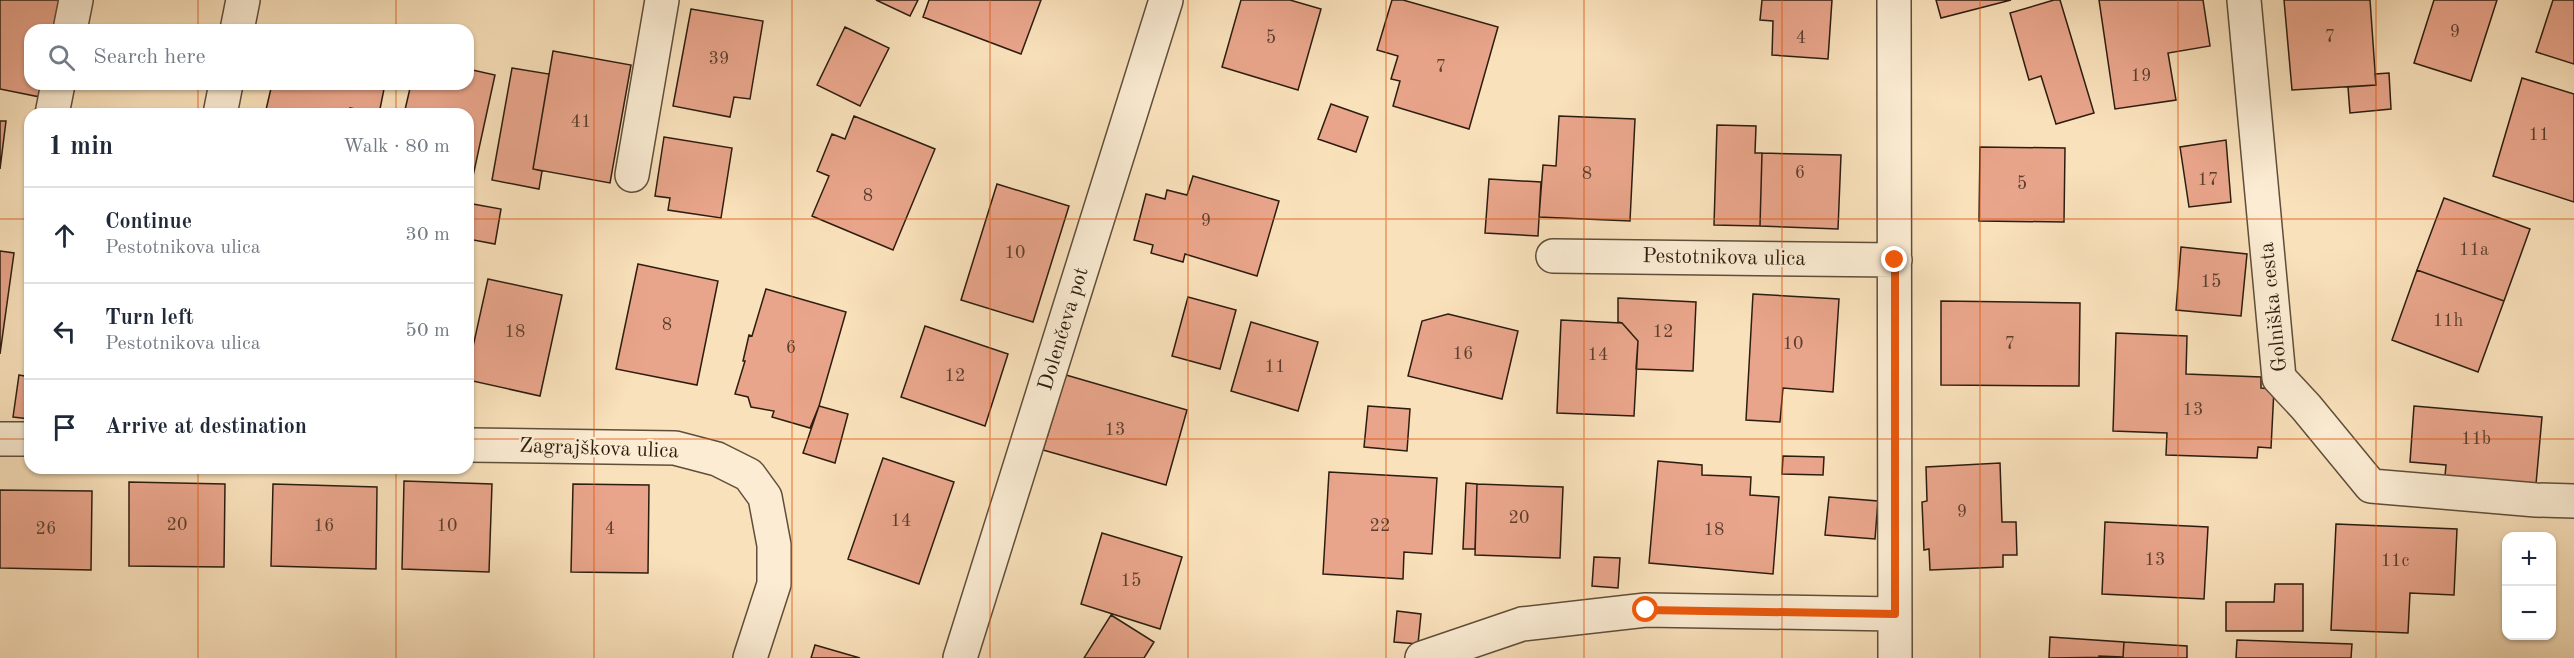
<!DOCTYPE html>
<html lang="en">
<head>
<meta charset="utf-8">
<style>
	:root { --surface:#fff; --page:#f2f2f3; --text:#1f2937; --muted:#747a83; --line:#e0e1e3 }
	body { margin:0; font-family:"Old Standard TT",serif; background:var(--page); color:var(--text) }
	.controls { position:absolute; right:18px; bottom:18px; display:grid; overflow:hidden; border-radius:12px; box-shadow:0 2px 4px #0004 }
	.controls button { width:54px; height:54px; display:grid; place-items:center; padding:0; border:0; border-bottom:2px solid var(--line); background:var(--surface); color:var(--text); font:30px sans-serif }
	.stop { position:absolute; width:18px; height:18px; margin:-14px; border:4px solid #ea580c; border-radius:50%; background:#fff }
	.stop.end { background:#ea580c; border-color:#fff; box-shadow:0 2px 6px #0008 }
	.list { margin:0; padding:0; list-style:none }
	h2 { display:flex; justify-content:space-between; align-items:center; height:78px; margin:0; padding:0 24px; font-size:26px }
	h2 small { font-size:20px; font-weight:400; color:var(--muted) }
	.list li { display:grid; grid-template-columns:39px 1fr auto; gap:18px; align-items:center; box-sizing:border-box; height:96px; padding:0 24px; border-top:2px solid var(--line) }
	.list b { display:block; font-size:22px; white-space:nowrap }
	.list p { margin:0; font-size:20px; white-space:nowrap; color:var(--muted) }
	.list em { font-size:20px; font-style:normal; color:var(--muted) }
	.icon { flex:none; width:33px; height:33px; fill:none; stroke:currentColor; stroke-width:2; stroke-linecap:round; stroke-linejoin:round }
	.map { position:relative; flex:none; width:2574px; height:658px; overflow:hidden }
	.search { position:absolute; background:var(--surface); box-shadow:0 2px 4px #0004; left:24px; top:24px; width:450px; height:66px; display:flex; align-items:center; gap:15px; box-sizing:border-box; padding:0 21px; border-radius:18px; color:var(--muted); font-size:22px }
	.panel { position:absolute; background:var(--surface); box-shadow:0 2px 4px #0004; left:24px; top:108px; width:450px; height:366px; border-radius:18px }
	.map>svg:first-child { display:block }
</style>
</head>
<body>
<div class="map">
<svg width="2574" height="658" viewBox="0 0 2574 658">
	<rect width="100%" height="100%" fill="#f9e1bb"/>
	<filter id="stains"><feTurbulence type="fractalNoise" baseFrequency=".00333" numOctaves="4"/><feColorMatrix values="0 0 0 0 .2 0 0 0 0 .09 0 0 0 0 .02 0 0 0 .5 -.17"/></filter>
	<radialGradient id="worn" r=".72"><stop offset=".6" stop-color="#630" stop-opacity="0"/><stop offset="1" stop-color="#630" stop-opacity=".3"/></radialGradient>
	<!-- building -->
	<path fill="#e9a58b" stroke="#2c1d0f" stroke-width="1.5" d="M0 0H59L53 30H30V84H42L40 97 0 89Z
		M876 0H918L910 16Z
		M929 0H1041L1021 54 923 17Z
		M1241 0H1290L1321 9 1298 90 1222 67Z
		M1392 0H1403L1498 27 1469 129 1393 106 1400 81 1391 79 1398 56 1377 50Z
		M1762 0H1832L1828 59 1772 55 1773 21 1760 20Z
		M1936 0H2011L1941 18Z
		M2054 0H2060L2094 113 2056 124 2041 76 2029 80 2010 13Z
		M2099 0H2203L2210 46 2168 53 2176 100 2115 109Z
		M2284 0H2370L2376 85 2292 90Z
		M2434 0H2497L2471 81 2414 63Z
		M2553 0H2574V64L2536 52Z
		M691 9 763 21 750 99 734 97 730 117 673 106Z
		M845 27 889 48 860 106 817 85Z
		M553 51 631 65 610 183 533 169Z
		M512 68 549 74 533 169 542 171 539 189 492 180Z
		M468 69 495 75 468 199V114H404L411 84H468Z
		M2389 73 2391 109 2350 113 2348 87 2376 85 2375 74Z
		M2522 78 2574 94V202L2493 176Z
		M272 84H385L379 114 350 108 349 114H265Z
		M1331 104 1368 117 1356 152 1318 139Z
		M854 116 935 149 893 250 812 216 829 176 817 171 832 134 845 139Z
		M1559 116 1635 119 1630 221 1539 217 1543 165 1556 166Z
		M0 121H6L0 169Z
		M1717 125 1756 126 1755 153H1762L1760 226 1714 225Z
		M664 137 732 148 721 218 668 210 670 198 655 196Z
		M2226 140 2231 202 2189 207 2180 147Z
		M1980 147 2065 148 2064 222 1979 221Z
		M1762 153 1841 155 1838 229 1760 226Z
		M1193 176 1279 201 1257 276 1185 254 1183 262 1151 253 1153 245 1134 240 1146 194 1165 199 1167 190 1187 195Z
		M1489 179 1541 182 1538 236 1485 233Z
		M997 184 1069 206 1033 322 961 300Z
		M2444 198 2530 229 2504 301 2417 270Z
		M473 204 501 209 495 244 468 239Z
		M2181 247 2247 254 2241 316 2176 310Z
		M0 251 14 253 0 354Z
		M638 264 718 281 697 385 616 369Z
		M2417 270 2504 301 2478 372 2392 340Z
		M488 279 562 295 540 396 468 380V369Z
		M766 289 846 312 819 406 810 428 772 417 774 411 751 407 748 397 735 394 745 361H743L749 335 752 336Z
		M1753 294 1839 299 1833 392 1783 388 1780 422 1746 420Z
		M1188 297 1236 310 1220 369 1172 356Z
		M1618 298 1696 302 1693 371 1636 369 1638 341 1622 323 1618 322Z
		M1941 301 2080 303 2079 386 1941 385Z
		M1448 314 1518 331 1502 399 1408 376 1422 321Z
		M1561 320 1622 323 1638 341 1634 416 1557 413Z
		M1251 322 1318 342 1298 411 1231 391Z
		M925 326 1008 354 985 426 901 397Z
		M2116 333 2187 336 2186 374 2261 377V388L2274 389 2271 448 2258 447 2257 458 2166 455 2167 433 2113 431Z
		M19 375 30 377V419L13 417Z
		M1066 375 1187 410 1166 485 1043 450Z
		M819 406 848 414 835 463 803 453Z
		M1368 406 1410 409 1407 451 1364 447Z
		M2414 406 2542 417 2536 484 2445 476 2446 465 2410 462Z
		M1783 456 1824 457 1823 475 1782 474Z
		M883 458 954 482 919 584 848 559Z
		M1658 461 1702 465V475L1751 477 1750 495 1779 497 1773 574 1649 563Z
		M2000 463 2002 522H2016L2017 555H2003V567L1930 570 1929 549 1924 550 1922 502 1927 501 1926 467Z
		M1329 472 1437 478 1432 554 1404 552 1403 579 1323 574Z
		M404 481 492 484 489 572 402 569Z
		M129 482 225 484 224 567 129 566Z
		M1466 483 1477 484 1475 549H1463Z
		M273 484 377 487 376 569 271 566Z
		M573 484 649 485 648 573 571 572Z
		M1477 484 1563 487 1560 558 1475 555Z
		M0 490 92 491 91 570 0 568Z
		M1829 497 1878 501 1875 539 1825 535Z
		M2105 522 2208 527 2204 599 2102 594Z
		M2336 524 2457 529 2454 595 2410 593 2408 633 2331 630Z
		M1102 533 1182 557 1160 629 1081 604Z
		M1594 557 1620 558 1618 588 1592 586Z
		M2275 584H2303V631H2226V602H2274Z
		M1397 611 1421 614 1418 644 1394 642Z
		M1111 615 1154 642 1144 658H1084Z
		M2050 637 2124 642 2123 657 2049 658Z
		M2237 640 2352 644 2351 658H2236Z
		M2124 642 2187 646V658H2099V656L2123 657Z
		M815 645 860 658H811Z"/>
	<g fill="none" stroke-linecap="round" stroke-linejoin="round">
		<defs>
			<path id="street" d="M1894 0 1895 658
				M2244 0 2279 378 2306 407 2371 486 2536 500 2574 501
				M70 30 76 0
				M237 30 243 0
				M52 114 58 84
				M220 114 226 84
				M632 175 662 0
				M1553 256 1895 260
				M0 439H30
				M468 445 675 448 717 459 749 475 765 497 774 545V584L750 658
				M960 658 1166 0
				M1422 658 1522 624 1646 610 1895 614"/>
		</defs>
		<!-- street casing -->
		<use href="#street" stroke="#5f4e3a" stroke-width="36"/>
		<!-- street -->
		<use href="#street" stroke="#fbecd3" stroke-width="33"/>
	</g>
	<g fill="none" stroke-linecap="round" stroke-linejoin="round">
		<!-- route -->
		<path stroke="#ea580c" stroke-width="8" d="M1646 610 1895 614V260"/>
	</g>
	<!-- grid -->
	<path fill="none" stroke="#df560c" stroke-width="1.5" stroke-opacity="0.55" d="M198 0V30M396 0V30M594 0V658M792 0V658M990 0V658M1188 0V658M1386 0V658M1584 0V658M1782 0V658M1980 0V658M2178 0V658M2376 0V658M198 84V114M396 84V114M0 219H30M468 219H2574M0 439H30M468 439H2574M198 468V658M396 468V658"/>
	<g text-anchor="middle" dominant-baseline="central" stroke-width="5" stroke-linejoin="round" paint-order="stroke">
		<!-- number labels -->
		<g font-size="18" fill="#5b3f2e">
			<text x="2455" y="32">9</text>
			<text x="2330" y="37">7</text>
			<text x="1271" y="38">5</text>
			<text x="1801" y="38">4</text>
			<text x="719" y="59">39</text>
			<text x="1441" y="67">7</text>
			<text x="2141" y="76">19</text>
			<text x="581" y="122">41</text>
			<text x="2539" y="135">11</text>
			<text x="1800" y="173">6</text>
			<text x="1587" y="174">8</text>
			<text x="2208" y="180">17</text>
			<text x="2022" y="184">5</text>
			<text x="868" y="196">8</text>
			<text x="1206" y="221">9</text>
			<text x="2474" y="250">11a</text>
			<text x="1015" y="253">10</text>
			<text x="2211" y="282">15</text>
			<text x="2448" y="321">11h</text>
			<text x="667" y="325">8</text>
			<text x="515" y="332">18</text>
			<text x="1663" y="332">12</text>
			<text x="1793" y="344">10</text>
			<text x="2010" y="344">7</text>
			<text x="791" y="348">6</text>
			<text x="1463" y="354">16</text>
			<text x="1598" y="355">14</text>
			<text x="1275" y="367">11</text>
			<text x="955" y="376">12</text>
			<text x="2193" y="410">13</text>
			<text x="1115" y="430">13</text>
			<text x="2476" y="439">11b</text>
			<text x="1962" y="512">9</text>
			<text x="1519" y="518">20</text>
			<text x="901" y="521">14</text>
			<text x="177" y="525">20</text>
			<text x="324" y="526">16</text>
			<text x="447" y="526">10</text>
			<text x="1380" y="526">22</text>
			<text x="46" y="529">26</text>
			<text x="610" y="529">4</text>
			<text x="1714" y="530">18</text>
			<text x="2155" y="560">13</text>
			<text x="2395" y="561">11c</text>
			<text x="1131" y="581">15</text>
		</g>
		<!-- street labels -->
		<g font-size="21" fill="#2c1d0f" stroke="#fbecd3">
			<text transform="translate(1724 258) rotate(1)">Pestotnikova ulica</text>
			<text transform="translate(2274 307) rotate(-96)">Golniška cesta</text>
			<text transform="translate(1064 329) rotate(-73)">Dolenčeva pot</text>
			<text transform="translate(599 449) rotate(2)">Zagrajškova ulica</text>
		</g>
	</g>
	<rect width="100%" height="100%" filter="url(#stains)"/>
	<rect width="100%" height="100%" fill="url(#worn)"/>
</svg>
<div class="controls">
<button>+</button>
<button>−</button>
</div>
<div class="stop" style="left:1646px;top:610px"></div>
<div class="stop end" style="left:1895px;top:260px"></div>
<div class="search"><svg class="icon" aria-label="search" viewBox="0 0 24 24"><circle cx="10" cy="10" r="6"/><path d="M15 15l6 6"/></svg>Search here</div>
<section class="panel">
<h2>1 min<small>Walk · 80 m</small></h2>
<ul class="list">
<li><svg class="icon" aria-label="ahead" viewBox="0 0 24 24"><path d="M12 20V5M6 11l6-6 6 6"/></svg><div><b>Continue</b><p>Pestotnikova ulica</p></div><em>30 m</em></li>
<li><svg class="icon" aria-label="left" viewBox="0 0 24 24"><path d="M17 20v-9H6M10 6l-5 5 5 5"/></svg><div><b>Turn left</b><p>Pestotnikova ulica</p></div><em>50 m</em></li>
<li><svg class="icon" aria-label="arrive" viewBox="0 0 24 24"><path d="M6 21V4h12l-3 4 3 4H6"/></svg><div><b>Arrive at destination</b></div></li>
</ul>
</section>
</div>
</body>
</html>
